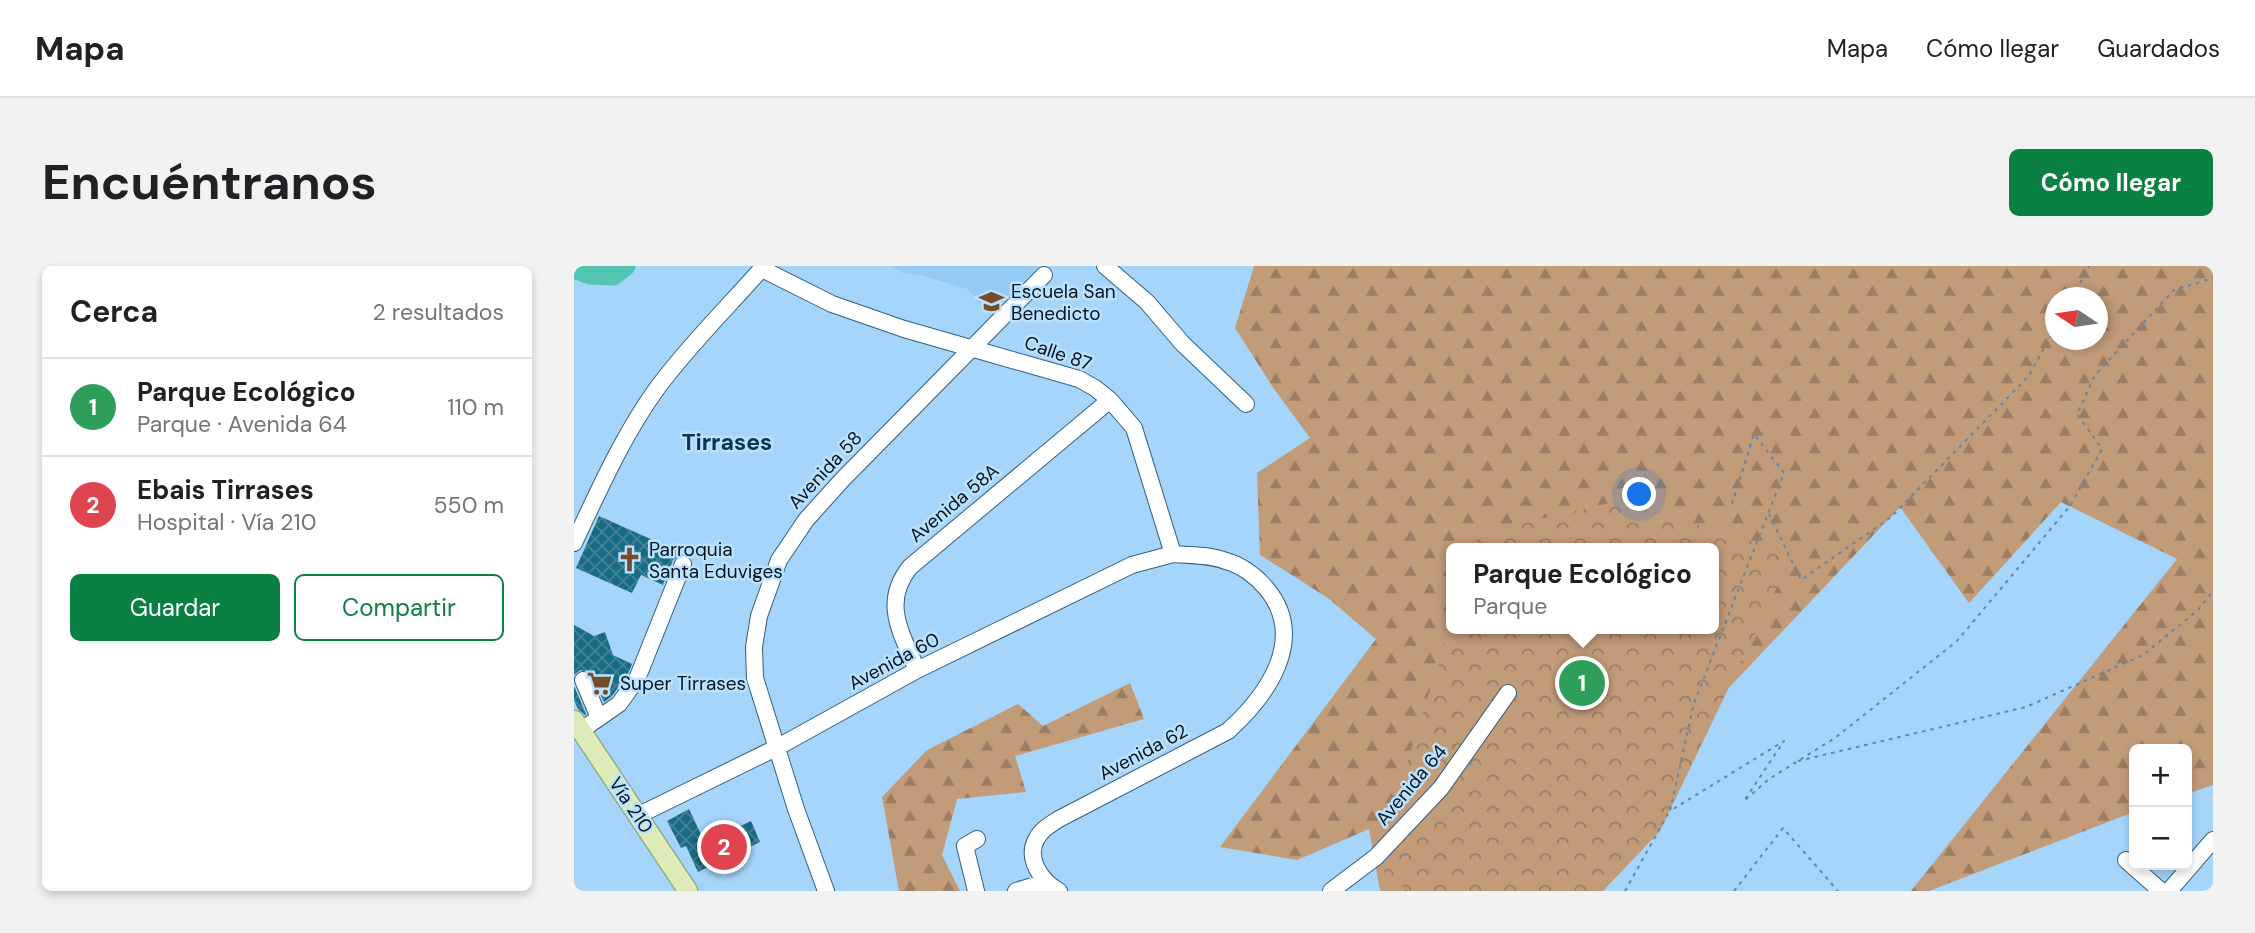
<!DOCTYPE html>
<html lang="es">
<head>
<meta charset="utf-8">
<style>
	:root { --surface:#fff; --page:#f2f2f2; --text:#202124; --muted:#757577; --line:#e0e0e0; --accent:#0b8043 }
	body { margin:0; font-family:"DM Sans",sans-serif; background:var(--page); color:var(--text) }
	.controls { position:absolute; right:21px; bottom:21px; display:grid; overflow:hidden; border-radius:10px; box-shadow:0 4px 10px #0003 }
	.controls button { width:63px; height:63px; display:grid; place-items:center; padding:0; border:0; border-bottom:2px solid var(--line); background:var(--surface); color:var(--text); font:35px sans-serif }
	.compass { position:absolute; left:1471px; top:21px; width:63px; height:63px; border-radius:50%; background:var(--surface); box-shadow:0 4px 10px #0003; rotate:283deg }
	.you { position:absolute; left:1066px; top:229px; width:24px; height:24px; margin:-18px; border:5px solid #fff; border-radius:50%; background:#1a73e8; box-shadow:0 0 0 10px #1a73e833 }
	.badge { display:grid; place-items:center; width:46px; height:46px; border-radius:50%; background:var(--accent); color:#fff; font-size:23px; font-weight:700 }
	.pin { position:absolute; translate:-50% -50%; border:4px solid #fff; box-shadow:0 2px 7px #0006 }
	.popup { position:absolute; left:872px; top:277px; width:273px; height:91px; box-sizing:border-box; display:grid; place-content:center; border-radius:10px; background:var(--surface); filter:drop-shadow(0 2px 5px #0005); font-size:23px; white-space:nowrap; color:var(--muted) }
	.popup b { font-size:26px; color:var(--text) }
	.popup::after { content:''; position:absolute; left:50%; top:100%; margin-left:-14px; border:14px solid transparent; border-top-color:var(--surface) }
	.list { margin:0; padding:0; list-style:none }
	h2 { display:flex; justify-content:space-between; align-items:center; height:91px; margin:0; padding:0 28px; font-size:30px }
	h2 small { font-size:23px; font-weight:400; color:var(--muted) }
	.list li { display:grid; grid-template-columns:46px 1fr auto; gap:21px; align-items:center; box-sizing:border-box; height:98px; padding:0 28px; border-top:2px solid var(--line) }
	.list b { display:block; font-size:26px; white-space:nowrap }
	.list p { margin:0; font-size:23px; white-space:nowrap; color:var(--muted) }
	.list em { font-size:23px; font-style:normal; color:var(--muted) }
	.actions { display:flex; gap:14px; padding:21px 28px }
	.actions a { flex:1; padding:16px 0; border:2px solid var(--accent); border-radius:10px; text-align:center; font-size:24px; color:var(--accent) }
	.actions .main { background:var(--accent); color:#fff }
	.map { position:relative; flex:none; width:1639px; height:625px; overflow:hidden; border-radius:10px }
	header { display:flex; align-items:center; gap:42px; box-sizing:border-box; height:98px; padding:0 35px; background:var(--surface); border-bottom:2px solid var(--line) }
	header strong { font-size:33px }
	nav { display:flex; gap:38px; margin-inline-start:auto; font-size:24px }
	.intro { display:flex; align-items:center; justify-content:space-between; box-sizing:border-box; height:168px; padding:0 42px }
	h1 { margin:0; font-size:49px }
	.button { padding:18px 32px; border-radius:10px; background:var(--accent); color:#fff; font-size:24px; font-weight:700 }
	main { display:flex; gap:42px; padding:0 42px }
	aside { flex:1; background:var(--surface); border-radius:10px; box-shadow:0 4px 10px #0003 }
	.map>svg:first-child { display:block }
</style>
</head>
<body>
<header>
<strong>Mapa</strong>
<nav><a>Mapa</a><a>Cómo llegar</a><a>Guardados</a></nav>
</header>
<div class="intro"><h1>Encuéntranos</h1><a class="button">Cómo llegar</a></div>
<main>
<aside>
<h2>Cerca<small>2 resultados</small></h2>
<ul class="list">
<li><span class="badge" style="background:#2e9e5b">1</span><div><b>Parque Ecológico</b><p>Parque · Avenida 64</p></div><em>110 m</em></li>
<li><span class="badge" style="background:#e0444e">2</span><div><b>Ebais Tirrases</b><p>Hospital · Vía 210</p></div><em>550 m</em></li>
</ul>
<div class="actions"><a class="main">Guardar</a><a>Compartir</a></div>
</aside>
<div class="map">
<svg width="1639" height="625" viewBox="0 0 1639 625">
	<defs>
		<pattern id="forest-firs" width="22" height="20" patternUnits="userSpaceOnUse" patternTransform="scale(1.75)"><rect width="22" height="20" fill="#c29b79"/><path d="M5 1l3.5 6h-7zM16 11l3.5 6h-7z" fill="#9b7d63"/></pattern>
		<pattern id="park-crowns" width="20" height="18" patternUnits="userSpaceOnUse" patternTransform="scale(1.75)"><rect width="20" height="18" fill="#c29b79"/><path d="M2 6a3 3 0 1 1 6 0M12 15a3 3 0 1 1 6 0" fill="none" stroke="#9b7d63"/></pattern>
		<pattern id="building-cross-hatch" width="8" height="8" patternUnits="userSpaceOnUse" patternTransform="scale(1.75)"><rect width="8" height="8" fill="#176b83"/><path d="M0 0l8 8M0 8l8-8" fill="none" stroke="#468294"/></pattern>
	</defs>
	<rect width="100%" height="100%" fill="#a5d5fa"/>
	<!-- built -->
	<path fill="#94caf4" d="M317 0H465L416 49 394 23 349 10 329 7Z"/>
	<!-- forest -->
	<path fill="url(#forest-firs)" fill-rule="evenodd" d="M680 0H1639V519L1613 528V483H1560V546L1355 625H1337L1603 293 1487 236 1395 337 1326 241 1097 483 976 625H806L795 563 723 594 646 581 802 373 754 332 686 289 683 207 736 172 700 123 661 62ZM1482 32H1524V74H1482ZM877 282H1139V363H877Z
		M556 417 570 453 441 490 452 526 383 533 368 589 386 625H325L308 531 353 484 444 438 469 460Z"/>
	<!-- park -->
	<path fill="url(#park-crowns)" d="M1044 235 1219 288 1086 565 1029 625H834L801 598 877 358V363H1139V282H901L905 267Z"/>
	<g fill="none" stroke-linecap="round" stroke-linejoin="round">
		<!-- river -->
		<path stroke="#54c4b3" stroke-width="21" d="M0 2 16 8 39 9 51 0"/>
	</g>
	<!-- building -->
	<path fill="url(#building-cross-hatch)" d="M25 250 108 287 99 294 89 319 67 309 58 327 2 302Z
		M0 359 20 370 31 366 39 389 58 398 54 408 38 430 30 436 16 406 6 404 0 409Z
		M0 420 12 448 11 449 4 443 0 434Z
		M115 543 131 577 177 555 186 576 124 606 112 580 107 582 93 555Z"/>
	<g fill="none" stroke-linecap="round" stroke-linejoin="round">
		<defs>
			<path id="minor" d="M531 0 573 36 608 77 672 138
				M188 3 258 38 330 63 505 113 521 122 536 134 560 162 599 288C617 289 636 289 652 295 667 299 682 310 692 322 734 372 694 429 654 465L485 553C477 558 468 563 463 572 451 592 467 615 485 625
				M0 277C25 224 49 169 84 121 116 78 155 40 190 0
				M343 404C328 368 307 337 336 301L536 134
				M9 414 25 452
				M6 465 45 438 63 413 109 298
				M65 549 204 481 343 404 558 299 599 288
				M1552 594 1587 625
				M252 625 222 543 181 412 180 381 185 350 205 294 232 254 268 214 470 9
				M402 625 391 580 403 573
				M442 625 472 616
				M757 625 802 591 867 522 934 427
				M1595 625 1639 574"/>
			<path id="major" d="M0 454 114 625"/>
		</defs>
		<!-- minor casing -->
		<use href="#minor" stroke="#335f7f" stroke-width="18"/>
		<!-- major casing -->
		<use href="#major" stroke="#809664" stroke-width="21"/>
		<!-- path -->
		<path stroke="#6487a2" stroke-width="2" stroke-dasharray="3.5 5" stroke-linecap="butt" d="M1498 32 1515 0
			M1158 238 1180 168 1210 207 1120 437 1096 545 1210 475 1170 535 1195 513 1261 472 1383 375 1496 240 1528 183 1503 148 1521 109 1600 24 1639 12
			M1195 248 1227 314 1316 252 1454 111 1482 61
			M1224 495 1452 441 1569 389 1624 344 1639 325
			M1051 625 1095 546
			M1160 625 1209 562 1264 625"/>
		<!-- minor -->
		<use href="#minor" stroke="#fff" stroke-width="16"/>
		<!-- major -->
		<use href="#major" stroke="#dcebb8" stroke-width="19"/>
	</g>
	<!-- icons -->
	<defs>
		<symbol id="school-bare" viewBox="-9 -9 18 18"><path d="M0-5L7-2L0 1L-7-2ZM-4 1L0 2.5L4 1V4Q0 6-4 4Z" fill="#744e2b" stroke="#bbe1ff" stroke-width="2.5" paint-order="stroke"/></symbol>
		<symbol id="church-bare" viewBox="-9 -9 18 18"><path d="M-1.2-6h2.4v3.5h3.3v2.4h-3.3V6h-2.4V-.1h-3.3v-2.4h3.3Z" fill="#744e2b" stroke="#bbe1ff" stroke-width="2.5" paint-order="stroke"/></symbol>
		<symbol id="supermarket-bare" viewBox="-9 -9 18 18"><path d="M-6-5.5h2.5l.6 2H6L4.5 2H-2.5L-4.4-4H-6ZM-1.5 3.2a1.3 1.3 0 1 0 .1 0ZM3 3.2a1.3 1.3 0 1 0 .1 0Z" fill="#744e2b" stroke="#bbe1ff" stroke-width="2.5" paint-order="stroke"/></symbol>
	</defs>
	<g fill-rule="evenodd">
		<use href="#school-bare" x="400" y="18" width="35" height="35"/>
		<use href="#church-bare" x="38" y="276" width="35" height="35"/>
		<use href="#supermarket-bare" x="8" y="400" width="35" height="35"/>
	</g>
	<g text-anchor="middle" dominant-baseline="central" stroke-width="5" stroke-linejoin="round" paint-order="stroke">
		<!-- poi labels -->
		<g font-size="19" fill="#031320" stroke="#bbe1ff" text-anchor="start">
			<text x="437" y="25">Escuela San<tspan x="437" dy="22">Benedicto</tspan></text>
			<text x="75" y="283">Parroquia<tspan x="75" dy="22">Santa Eduviges</tspan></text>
			<text x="46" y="417">Super Tirrases</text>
		</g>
		<!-- street labels -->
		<g font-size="19" fill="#031320" stroke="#bbe1ff">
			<text transform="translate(484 87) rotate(19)">Calle 87</text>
			<text transform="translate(251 204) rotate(-47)">Avenida 58</text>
			<text transform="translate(380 237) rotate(-40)">Avenida 58A</text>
			<text transform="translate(320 395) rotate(-28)">Avenida 60</text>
			<text transform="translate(569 486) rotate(-28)">Avenida 62</text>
			<text transform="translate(837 519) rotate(-50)">Avenida 64</text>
			<text transform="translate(57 539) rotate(56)">Vía 210</text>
		</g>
		<!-- quarter labels -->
		<g font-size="23" font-weight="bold" fill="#053755" stroke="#bbe1ff">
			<text x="153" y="176">Tirrases</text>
		</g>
	</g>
</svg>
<div class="controls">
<button>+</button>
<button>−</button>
</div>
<svg class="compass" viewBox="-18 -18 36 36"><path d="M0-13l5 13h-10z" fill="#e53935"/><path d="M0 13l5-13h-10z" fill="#757577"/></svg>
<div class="you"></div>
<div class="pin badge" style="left:1008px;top:417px;background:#2e9e5b">1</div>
<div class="popup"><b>Parque Ecológico</b>Parque</div>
<div class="pin badge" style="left:150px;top:581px;background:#e0444e">2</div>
</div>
</main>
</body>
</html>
